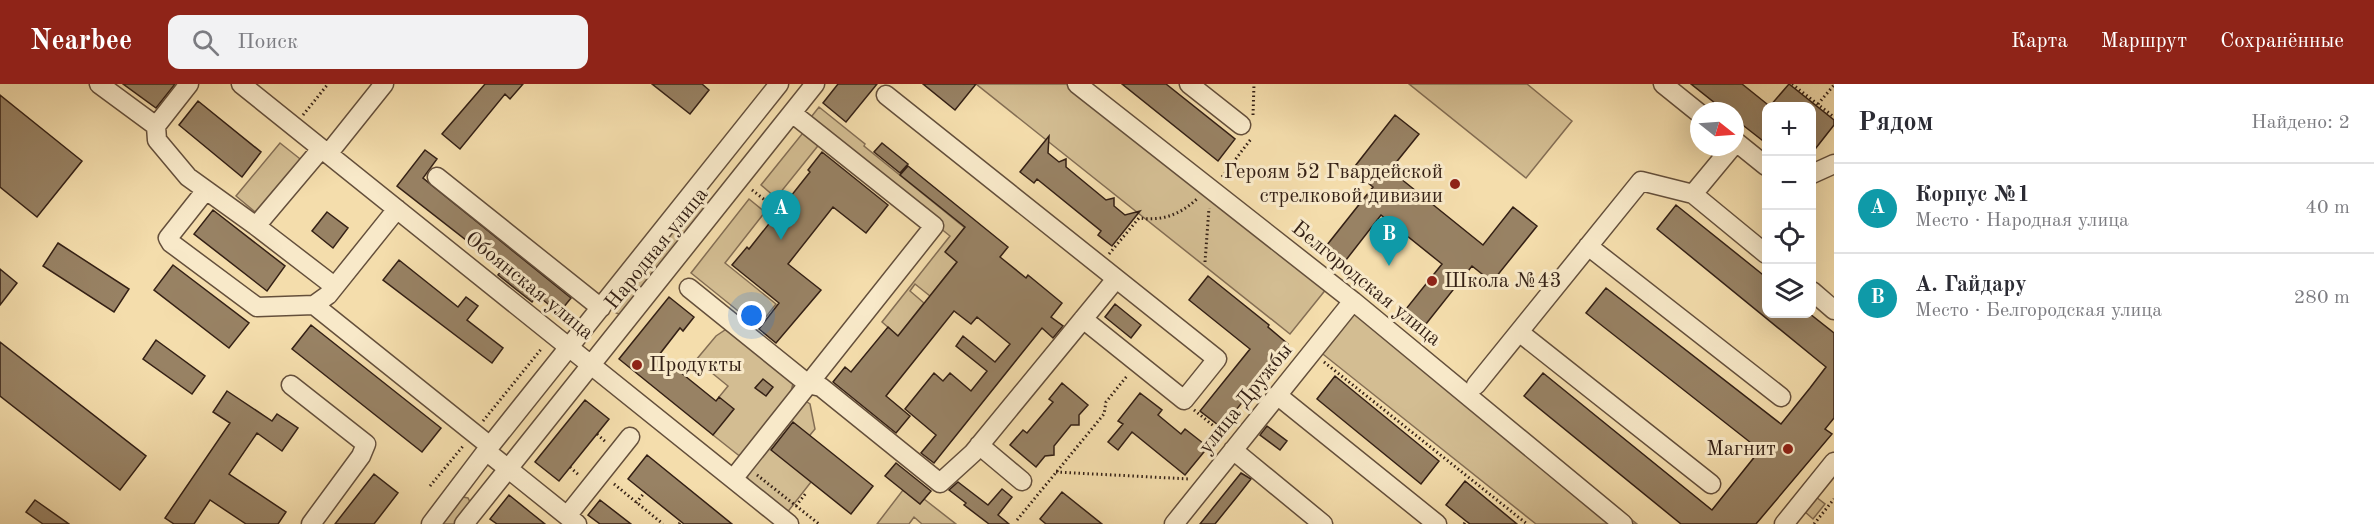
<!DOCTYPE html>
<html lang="ru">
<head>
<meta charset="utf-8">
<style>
	:root { --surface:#fff; --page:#f2f2f3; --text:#2b2b33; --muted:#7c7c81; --line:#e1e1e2; --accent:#8f2418 }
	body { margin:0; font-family:"Old Standard TT",serif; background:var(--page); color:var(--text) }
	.controls { position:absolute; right:18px; top:18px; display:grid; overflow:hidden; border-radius:12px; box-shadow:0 6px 24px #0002 }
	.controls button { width:54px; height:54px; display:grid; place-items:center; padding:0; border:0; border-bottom:2px solid var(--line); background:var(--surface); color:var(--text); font:30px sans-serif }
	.compass { position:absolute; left:1690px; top:18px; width:54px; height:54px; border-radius:50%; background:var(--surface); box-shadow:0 6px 24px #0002; rotate:107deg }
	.you { position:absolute; left:752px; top:232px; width:21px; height:21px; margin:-15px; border:4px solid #fff; border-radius:50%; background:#1a73e8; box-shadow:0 0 0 9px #1a73e833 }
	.badge { display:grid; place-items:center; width:39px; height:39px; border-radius:50%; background:var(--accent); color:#fff; font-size:20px; font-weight:700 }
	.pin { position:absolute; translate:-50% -50px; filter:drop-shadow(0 2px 3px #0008) }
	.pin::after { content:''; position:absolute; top:32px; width:21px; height:18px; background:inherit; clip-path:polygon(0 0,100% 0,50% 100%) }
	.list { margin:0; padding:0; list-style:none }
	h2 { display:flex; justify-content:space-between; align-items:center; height:78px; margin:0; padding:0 24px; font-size:26px }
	h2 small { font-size:20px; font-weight:400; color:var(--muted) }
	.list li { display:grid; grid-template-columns:39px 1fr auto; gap:18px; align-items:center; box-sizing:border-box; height:90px; padding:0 24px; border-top:2px solid var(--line) }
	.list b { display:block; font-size:22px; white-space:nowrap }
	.list p { margin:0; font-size:20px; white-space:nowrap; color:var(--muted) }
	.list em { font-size:20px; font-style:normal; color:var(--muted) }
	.icon { flex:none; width:33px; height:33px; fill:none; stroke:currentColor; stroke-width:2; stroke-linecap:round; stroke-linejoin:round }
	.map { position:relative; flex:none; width:1834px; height:440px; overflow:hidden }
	header { display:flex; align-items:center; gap:36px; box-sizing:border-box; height:84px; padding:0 30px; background:var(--accent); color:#fff }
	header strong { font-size:28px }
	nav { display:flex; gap:33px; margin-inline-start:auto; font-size:21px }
	.search { width:420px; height:54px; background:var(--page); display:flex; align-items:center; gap:15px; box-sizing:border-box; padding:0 21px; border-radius:12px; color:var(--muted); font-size:22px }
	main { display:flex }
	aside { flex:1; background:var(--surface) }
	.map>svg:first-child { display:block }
</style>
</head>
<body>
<header>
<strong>Nearbee</strong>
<div class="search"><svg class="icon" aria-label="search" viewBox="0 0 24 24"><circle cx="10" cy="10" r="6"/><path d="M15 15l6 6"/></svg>Поиск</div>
<nav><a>Карта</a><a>Маршрут</a><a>Сохранённые</a></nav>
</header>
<main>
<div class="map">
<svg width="1834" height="440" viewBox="0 0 1834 440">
	<rect width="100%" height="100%" fill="#f4ddac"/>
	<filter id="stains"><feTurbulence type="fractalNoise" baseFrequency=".00333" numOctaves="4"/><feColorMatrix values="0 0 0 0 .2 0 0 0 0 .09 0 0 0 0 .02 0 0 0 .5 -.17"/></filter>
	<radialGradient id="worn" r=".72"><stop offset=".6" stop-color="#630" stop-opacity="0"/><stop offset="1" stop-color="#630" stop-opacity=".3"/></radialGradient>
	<!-- green -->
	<path fill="#d3bd92" stroke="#846e54" stroke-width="1.5" d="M976 0H1070L1327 204 1290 250Z
		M1409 0H1527L1572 37 1526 94Z
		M819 23 865 60 864 62 965 144 957 178 930 212 915 200 910 207 924 219 898 252 882 238 950 152 808 37Z
		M806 45 821 58 776 114 761 101Z
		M280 59 304 78 260 132 236 112Z
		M749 115 765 128 725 179 776 220 758 243 691 189Z
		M702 116 708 123 622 231 616 229 613 220 696 117Z
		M1358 217 1637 440H1536L1319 267Z
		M725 246H730L794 295 790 312 742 374 713 351 719 313 728 302 696 276 716 252Z
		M804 316 810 320 815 345 810 351 811 398 786 430 748 398 747 387Z
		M903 406 920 420 924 415 956 440H922L914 433 909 440H877Z
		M463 413 468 414 470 418 455 440H439Z
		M1816 413 1825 420 1813 435 1804 427Z"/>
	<!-- building -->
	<path fill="#988264" stroke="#342015" stroke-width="1.5" d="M123 0H175L156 24Z
		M485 0H523L510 15 505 10 460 65 442 50Z
		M652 0H702L709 6 690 30Z
		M838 0H877L846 38 823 19Z
		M923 0H976L955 26Z
		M1122 0H1166L1235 55 1218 77Z
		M1691 0H1742L1767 20V60L1735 35V27H1725Z
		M1789 0 1834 36V41L1812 69V22H1770Z
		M0 11 82 77 37 133 0 103Z
		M198 17 261 68 242 93 179 41Z
		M1395 31 1419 50 1390 86 1483 161 1513 123 1537 142 1492 198 1472 182 1426 240 1406 225 1442 180 1381 131 1346 176 1327 161 1373 103 1352 86Z
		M1049 52 1048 69 1059 78 1066 75V83L1106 116 1114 114V122L1125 131 1140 127 1112 162 1098 151 1101 147 1037 95 1034 99 1020 88Z
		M882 59 908 80 900 89 874 68Z
		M425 66 437 75 423 94 571 214 559 229 537 211 532 218 498 191 503 185 397 102Z
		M822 68 888 121 866 149 833 123 788 180 821 206 776 259 759 245 779 219 732 181 747 163 749 165 810 88 808 86Z
		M908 82 1008 163 1000 173 1026 194 1028 191 1062 219 1051 233 1063 242 1053 254 1042 244 934 379 921 369 936 351 905 325 934 289 943 297 950 289 971 307 987 287 956 262 963 252 995 278 1010 260 977 233 971 240 954 227 886 312 910 332 896 349 833 298 845 283 851 288 888 243 898 252 957 178 945 168 965 143 900 91Z
		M1676 121 1767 194V230H1810L1834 249V334L1825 345 1832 350 1756 440H1681L1524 312 1543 289 1712 426 1760 366 1586 229 1606 204 1781 340 1810 304 1826 283 1657 145Z
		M213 126 285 182 267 207 194 150Z
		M327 128 348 144 333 164 312 147Z
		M58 159 129 205 114 228 43 182Z
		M399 176 458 223 466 213 478 222 467 236 503 264 492 279 383 196Z
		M173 181 249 239 229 264 154 206Z
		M0 185 17 199 0 221Z
		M1208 192 1269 241 1268 243 1288 260 1222 344 1200 327 1250 265 1189 216Z
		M669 213 694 233 683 247 680 244 659 271 716 317 719 313 734 325 713 351 619 275Z
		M1115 220 1141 241 1131 254 1105 233Z
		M311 241 441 344 422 368 292 265Z
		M156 256 205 292 192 310 143 275Z
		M0 258 146 372 120 406 0 312Z
		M1335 292 1439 377 1421 400 1317 315Z
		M763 295 773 303 766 312 755 304Z
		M1062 299 1088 321 1079 331V341H1071L1054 362V371L1045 372 1036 383 1010 361 1023 346 1027 349 1053 318 1049 315Z
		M227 307 272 337 277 330 298 344 282 367 257 349 229 390 286 428 278 440H246L210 416 194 440H174L165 434 230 339 213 328Z
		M1140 309 1162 326 1158 331 1181 350 1185 345 1208 363 1185 391 1132 348 1118 366 1108 358 1123 340 1118 337Z
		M585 316 609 335 559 397 535 378Z
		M793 338 873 402 851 430 771 366Z
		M1267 342 1287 357 1280 366 1260 351Z
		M647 371 732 440H684L628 395Z
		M896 379 931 407 920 420 885 392Z
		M1241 389 1251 395 1236 414 1215 440H1200Z
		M374 390 398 409 374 440H335Z
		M1465 397 1517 440H1470L1466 437 1446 421Z
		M958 398 988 421 1002 405 1012 413 998 431 1009 440H989L964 421 966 419 949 406Z
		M1062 408 1102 440H1046L1040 435Z
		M509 411 530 428 545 440H497L490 435Z
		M35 416 69 440H43L26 428Z
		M600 416 631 440H600L588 431Z"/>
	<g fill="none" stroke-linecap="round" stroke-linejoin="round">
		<defs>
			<path id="minor" d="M99 0 156 42 189 0
				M241 0 789 440
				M1077 0 1353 217 1623 440
				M1189 0 1241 41
				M1663 0 1699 29
				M886 11 1217 275 1184 316 1083 235
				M156 42 157 56 188 93 256 142 321 65
				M1735 57 1766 82
				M328 70 384 0
				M1812 90 1834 80
				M437 93 601 224
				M206 106 168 154 171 159 257 223 314 221 328 211 397 125
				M1693 110 1766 170
				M256 142 334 202
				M1588 162 1781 313
				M689 204 808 300 821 303 940 399 973 369 1116 195
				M1812 207 1834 226
				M314 221 490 362
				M1519 248 1711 400
				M291 301 366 360 361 372 311 440
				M1476 301 1641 97 1693 110 1732 63
				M1277 311 1437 440
				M979 361 1022 397
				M1233 366 1323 440
				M486 367 577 440
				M733 395 934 142 792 29
				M567 432 630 353
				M431 440 490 362 779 0
				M464 440 815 0
				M1174 440 1353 217
				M1784 440 1834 378"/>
		</defs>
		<!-- minor casing -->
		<use href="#minor" stroke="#644f3b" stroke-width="21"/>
		<!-- path -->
		<path stroke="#342015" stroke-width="3" stroke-dasharray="1.5 3" stroke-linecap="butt" d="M1792 0 1834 33
			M1818 20 1834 1
			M303 31 328 0
			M1253 31 1254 0
			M1222 93 1251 55
			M752 106 779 127
			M1109 170 1139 134C1163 137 1179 131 1197 115
			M1205 178 1209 124
			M1324 278 1527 440
			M1194 326 1226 352
			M483 337 542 264
			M597 350 607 359
			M570 383 580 392
			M1056 388 1190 395
			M757 391 819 440
			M614 400 663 440
			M430 402 464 361
			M636 419 645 408
			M796 422 806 409
			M1017 436 1104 330 1106 318 1127 292
			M679 440 681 437
			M1464 440 1466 437
			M1814 440 1834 415"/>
		<!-- minor -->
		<use href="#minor" stroke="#f8e9c9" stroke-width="18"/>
	</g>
	<!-- markers -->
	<g fill="#8f2418" stroke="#f8e9c9" stroke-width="2">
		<circle cx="1455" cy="100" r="6"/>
		<circle cx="1432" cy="197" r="6"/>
		<circle cx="637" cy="281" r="6"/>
		<circle cx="1788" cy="365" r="6"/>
	</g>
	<g text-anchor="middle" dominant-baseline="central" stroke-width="6" stroke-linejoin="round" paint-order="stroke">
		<!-- poi labels -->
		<g font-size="21" fill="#342015" stroke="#f8e9c9" text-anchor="end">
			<text x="1443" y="88">Героям 52 Гвардейской<tspan x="1443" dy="24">стрелковой дивизии</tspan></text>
			<text x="1444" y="197" text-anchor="start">Школа №43</text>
			<text x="649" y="281" text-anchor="start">Продукты</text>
			<text x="1776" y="365">Магнит</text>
		</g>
		<!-- street labels -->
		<g font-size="21" fill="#342015" stroke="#f8e9c9">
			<text transform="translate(657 165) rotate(-51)">Народная улица</text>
			<text transform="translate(1366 200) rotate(39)">Белгородская улица</text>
			<text transform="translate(529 202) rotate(39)">Обоянская улица</text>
			<text transform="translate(1246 315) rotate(-51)">улица Дружбы</text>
		</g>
	</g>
	<rect width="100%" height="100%" filter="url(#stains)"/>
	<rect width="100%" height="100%" fill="url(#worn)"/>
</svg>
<div class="controls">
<button>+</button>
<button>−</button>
<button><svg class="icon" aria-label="locate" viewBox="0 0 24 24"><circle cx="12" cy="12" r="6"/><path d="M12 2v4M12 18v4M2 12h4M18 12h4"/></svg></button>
<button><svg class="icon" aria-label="layers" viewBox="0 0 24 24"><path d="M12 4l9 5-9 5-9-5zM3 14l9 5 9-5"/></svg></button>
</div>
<svg class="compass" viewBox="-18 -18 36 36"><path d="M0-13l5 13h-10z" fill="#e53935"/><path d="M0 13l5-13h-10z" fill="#7c7c81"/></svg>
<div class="you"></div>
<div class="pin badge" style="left:781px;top:156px;background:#0f9aa8">A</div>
<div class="pin badge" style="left:1389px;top:182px;background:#0f9aa8">B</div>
</div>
<aside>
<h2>Рядом<small>Найдено: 2</small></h2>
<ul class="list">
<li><span class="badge" style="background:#0f9aa8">A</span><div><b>Корпус №1</b><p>Место · Народная улица</p></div><em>40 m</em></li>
<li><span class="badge" style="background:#0f9aa8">B</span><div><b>А. Гайдару</b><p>Место · Белгородская улица</p></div><em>280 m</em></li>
</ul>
</aside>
</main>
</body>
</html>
